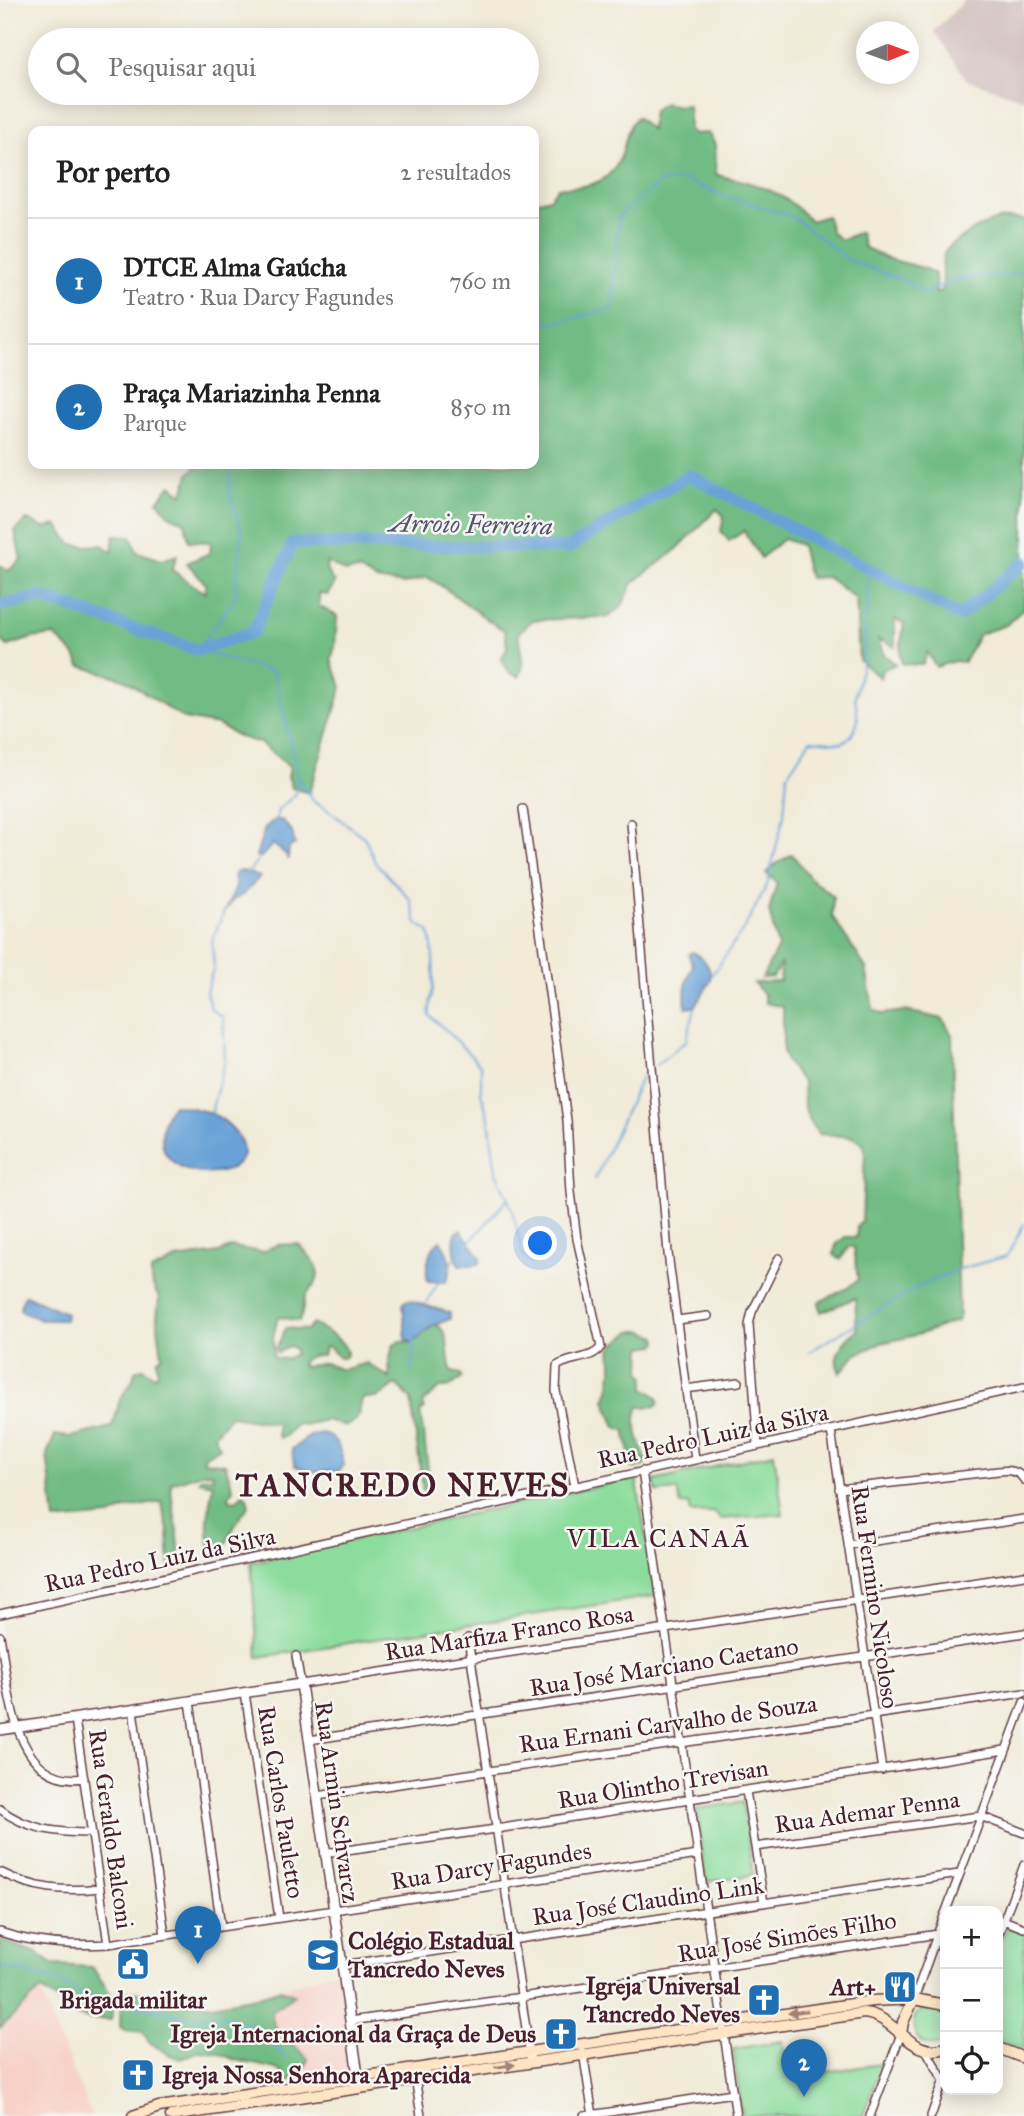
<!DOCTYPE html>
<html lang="pt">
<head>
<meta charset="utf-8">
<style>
	:root { --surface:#fff; --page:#f2f2f2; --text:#202124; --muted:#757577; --line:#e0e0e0; --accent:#1f6fb2 }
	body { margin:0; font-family:"IM FELL Great Primer",serif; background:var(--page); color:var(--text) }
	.controls { position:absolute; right:21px; bottom:21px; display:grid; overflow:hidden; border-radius:14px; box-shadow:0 4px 18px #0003 }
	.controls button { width:63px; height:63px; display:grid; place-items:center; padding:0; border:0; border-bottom:2px solid var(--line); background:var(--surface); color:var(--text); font:35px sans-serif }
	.compass { position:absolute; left:856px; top:21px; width:63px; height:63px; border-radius:50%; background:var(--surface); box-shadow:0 4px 18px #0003; rotate:89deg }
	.you { position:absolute; left:541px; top:1244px; width:24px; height:24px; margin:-18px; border:5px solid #fff; border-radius:50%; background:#1a73e8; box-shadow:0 0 0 10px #1a73e833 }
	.badge { display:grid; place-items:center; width:46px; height:46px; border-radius:50%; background:var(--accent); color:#fff; font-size:23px; font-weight:700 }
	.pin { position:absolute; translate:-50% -58px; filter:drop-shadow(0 2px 4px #0008) }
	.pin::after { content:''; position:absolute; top:37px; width:24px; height:21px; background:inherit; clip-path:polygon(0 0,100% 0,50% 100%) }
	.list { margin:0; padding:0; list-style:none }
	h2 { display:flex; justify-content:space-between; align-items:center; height:91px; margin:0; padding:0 28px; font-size:30px }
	h2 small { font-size:23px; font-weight:400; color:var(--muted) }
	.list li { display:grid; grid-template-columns:46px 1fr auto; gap:21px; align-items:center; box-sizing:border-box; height:126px; padding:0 28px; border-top:2px solid var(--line) }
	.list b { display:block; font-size:26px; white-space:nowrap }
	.list p { margin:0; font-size:23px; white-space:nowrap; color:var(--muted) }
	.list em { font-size:23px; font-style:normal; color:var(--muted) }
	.icon { flex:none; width:38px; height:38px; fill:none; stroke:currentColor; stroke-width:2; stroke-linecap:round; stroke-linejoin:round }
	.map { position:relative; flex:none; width:1024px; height:2116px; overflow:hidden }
	.search { position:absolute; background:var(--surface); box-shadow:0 4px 18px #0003; left:28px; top:28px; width:511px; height:77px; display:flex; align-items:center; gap:18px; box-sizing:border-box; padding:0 24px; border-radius:38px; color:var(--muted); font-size:26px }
	.panel { position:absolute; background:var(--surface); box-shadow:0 4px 18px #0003; left:28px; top:126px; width:511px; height:343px; border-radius:14px }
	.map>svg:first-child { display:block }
</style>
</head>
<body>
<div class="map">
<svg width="1024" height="2116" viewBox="0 0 1024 2116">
	<rect width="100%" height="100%" fill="#f6f6f2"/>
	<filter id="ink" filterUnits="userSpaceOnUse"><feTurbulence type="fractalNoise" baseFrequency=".0143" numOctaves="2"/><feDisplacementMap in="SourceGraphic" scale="14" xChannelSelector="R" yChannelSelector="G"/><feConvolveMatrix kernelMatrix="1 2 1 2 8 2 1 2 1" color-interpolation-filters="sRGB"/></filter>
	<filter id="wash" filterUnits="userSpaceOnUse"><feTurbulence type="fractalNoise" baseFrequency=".00686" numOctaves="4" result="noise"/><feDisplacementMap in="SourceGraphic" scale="28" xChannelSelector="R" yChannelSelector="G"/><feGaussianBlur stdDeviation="1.57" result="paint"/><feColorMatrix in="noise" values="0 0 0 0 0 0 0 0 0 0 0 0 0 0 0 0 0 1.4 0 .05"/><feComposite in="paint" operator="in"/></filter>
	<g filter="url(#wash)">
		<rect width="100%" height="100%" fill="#f1ebd8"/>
		<!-- built -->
		<path fill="#f7d1c8" d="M337 1970 352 2072 299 2079 261 1996Z
			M40 1991 81 2090 92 2116H0V2031Z"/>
		<!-- industrial -->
		<path fill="#d2bfc0" d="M965 0H1024V99L967 80 934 31Z"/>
		<!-- green -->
		<path fill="#8cdd9d" stroke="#6b7e64" stroke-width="2" d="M774 1453 783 1514 720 1519 714 1512 691 1513 689 1504 681 1505 677 1490 657 1492 654 1481Z
			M636 1478 656 1596 258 1657 251 1562Z
			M743 1802 753 1875 706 1882 696 1809Z
			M1007 1926 1024 1933V2050L998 2040V1950Z
			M929 2006 945 2010V2042C925 2053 907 2035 916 2014Z
			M783 2041 788 2077 882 2064 863 2116H742L733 2049Z"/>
		<!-- forest -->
		<path fill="#71bc84" stroke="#5e6e58" stroke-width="2" d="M664 103 678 106 688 105 689 130 694 134 708 133 715 144 716 174C726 179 732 178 743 181 771 189 792 199 810 221L827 216 831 232 841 240 860 232 864 247 885 258 923 268 935 274 936 293 942 290C945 276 939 265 945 252 948 246 956 242 962 238 981 224 1000 215 1024 220V608L1006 625 979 634 964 662 954 661 936 667 927 652 923 665 902 664 900 651 904 623 895 619V647L878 639 884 655 896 664 882 670 880 678 859 660 856 599 827 577 809 578 801 545 783 539 761 558 744 531 729 541 721 531 724 516 717 509 677 549 633 583 621 607 608 617 533 620 518 633 523 666 519 677 510 673 501 659 507 649 505 631C477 615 455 592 427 577L404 584 376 580 359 570 345 572 327 562 326 570 335 583 327 595 319 593V606L337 616 335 646 331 660 342 687 309 793 292 788 288 776 290 767 260 743 240 737 218 725 184 719 124 679 80 666 74 654 54 635 32 638 8 646 0 639V565L8 571 21 560 15 531 27 520 44 528 57 525 71 544 86 546 102 545 112 552 114 535 131 536 137 552 162 560 177 555 172 570 205 593 206 584 187 563 210 553 211 542 189 541 185 522 170 516 158 501 171 485 183 494 189 474 199 464H534V202L550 198 558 187C592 189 615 182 624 146 627 134 628 126 637 117L651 130 653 110Z
			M792 854 811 879 833 896 832 916 866 968 873 1009 882 1014 905 1011 943 1019 952 1035 959 1320 921 1334 881 1343 855 1355 840 1373C830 1355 844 1341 857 1330L855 1298 821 1312 819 1302 846 1289 858 1280 854 1247 849 1246 841 1259 834 1255 836 1245 845 1237H857V1227L862 1220 865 1153 862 1143 852 1137 819 1134 811 1124 804 1107 803 1083 786 1061 783 1051V1007L765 1003 764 995 754 983 780 981 781 963 773 977 762 978 778 947 769 911 777 883 766 873 777 863Z
			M298 1244C307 1253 323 1268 316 1282 314 1287 309 1290 306 1295 302 1303 304 1313 299 1321L278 1317 273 1337 274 1358 286 1359 295 1354V1350L292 1347 288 1346 278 1353 276 1348 286 1328 307 1330 313 1324C326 1332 346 1339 347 1355L344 1358H340L329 1347H325L323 1355C314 1356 305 1355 301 1364L304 1367 325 1363 342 1370 367 1363 390 1378 389 1360 394 1344 400 1341 412 1343 434 1325 439 1326C452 1340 445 1356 452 1372L461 1374 462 1378 448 1388H440L423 1403 424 1410 420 1411C423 1436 430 1467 429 1491L425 1494 423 1490 411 1399 396 1384 377 1398H364L361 1401C360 1415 359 1420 346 1426L326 1420 304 1425 296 1423 285 1436 280 1438 277 1435V1423L230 1416 214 1435 220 1447 204 1457V1461L225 1464 233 1489 229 1497 230 1500 235 1501 243 1494 247 1497 249 1506 236 1523 223 1550 215 1553C202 1540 210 1502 213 1484L199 1481 200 1478 213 1477V1473L205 1472 171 1483C171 1511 183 1540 178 1569H170L168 1530 161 1502 128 1508 110 1516 55 1521 47 1454 55 1435 71 1437 111 1427C116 1419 116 1412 119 1403 123 1390 132 1389 135 1371L143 1368 154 1376 158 1373 157 1360 162 1356 157 1318 159 1298 151 1281V1271L176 1259 219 1253 232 1247 263 1252 276 1245Z
			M631 1331H644L657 1337 658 1341 656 1345 642 1347 641 1371 645 1378V1388L658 1397 659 1402 657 1406 639 1407C631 1422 641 1444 646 1460L644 1466 633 1468 625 1430 616 1427 605 1400C613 1383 613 1368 611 1349 616 1340 625 1339 631 1331Z
			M0 1940 37 1953 54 1965 92 1967 112 1996 114 2002 111 2020 90 2019 73 2015 64 2004 41 1990 0 2028Z
			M175 1989 185 1990 195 2002 212 2005 256 1997 281 1989 294 1994 272 2011C269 2033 296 2044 308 2059L304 2069 291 2081 284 2080 280 2071 276 2069 236 2060 218 2053 200 2051 181 2058 170 2055 149 2042 143 2032 125 2030 120 2027 121 1991 140 1993 170 2003 174 1998Z"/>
		<!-- water -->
		<path fill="#68a2d7" stroke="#596081" stroke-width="2" d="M275 819 283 821 292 832 295 844 289 848 288 860 286 855 273 844 261 857 256 856 265 828Z
			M243 871 260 877 244 894 232 901 224 912 236 887 234 876 237 872Z
			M692 952C704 956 711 968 711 980L695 1007H686C684 993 686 978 693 966L689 955Z
			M173 1105C197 1108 221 1112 236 1133 272 1184 157 1189 162 1134 163 1121 165 1115 173 1105Z
			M461 1230 481 1258 480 1263 475 1265H459C454 1255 453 1242 456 1232Z
			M440 1240C448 1253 455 1268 446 1282L428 1281C424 1269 430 1248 440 1240Z
			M25 1295 66 1313 65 1320H41L21 1311 20 1306Z
			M408 1300 450 1313V1319L434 1325 412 1343 406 1339 403 1303Z
			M320 1433C338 1435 340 1450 344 1465L339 1471 308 1472 294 1465 292 1449 310 1436Z"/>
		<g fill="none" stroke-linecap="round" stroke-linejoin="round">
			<!-- stream -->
			<path stroke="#68a2d7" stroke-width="2" d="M534 322H555L612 309 619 216 660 182 685 180 720 194 793 217 850 261 902 280 925 293C957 275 988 276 1024 273
				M230 464V495L242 532 235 598 197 650 274 672 298 777 314 802 325 808 365 838 375 862 410 899 417 924 429 931C434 949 434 969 433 988 432 998 428 1006 430 1016L449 1033 481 1066V1093L489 1119 496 1172 512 1209 523 1255 532 1264
				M276 820 278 810 295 795 298 778
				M247 875 260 856
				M712 975 745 927 767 885 784 815 787 775 810 740 842 743 851 736 858 721 855 696 863 660 869 568
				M656 1065 686 1041 695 1008
				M212 1115 213 1104 225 1060 223 1017 211 1009 206 992 214 967 212 940 224 912
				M595 1179 642 1076
				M469 1243 507 1200
				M449 1267 456 1257
				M425 1305 438 1283
				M809 1352 912 1290 956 1270 1007 1256 1024 1224
				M412 1370 414 1340
				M0 1966 58 1981 82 1994 111 2003
				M128 2003 195 2019 224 2017 252 2024 287 2059"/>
			<!-- river -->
			<path stroke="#68a2d7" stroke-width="12" d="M0 605 41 597 197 650 253 632 293 543 568 548 689 475 960 616 1024 562"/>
		</g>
	</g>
	<g filter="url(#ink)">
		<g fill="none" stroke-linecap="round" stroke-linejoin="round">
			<defs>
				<path id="minor" d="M523 809 567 1120 571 1192 577 1239 601 1347C592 1360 570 1357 557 1366L556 1391 575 1486
					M631 823 668 1253 695 1459
					M677 1320 708 1316
					M685 1389 739 1382
					M831 1430 882 1770
					M758 1446 749 1325 752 1312 779 1258
					M642 1471 736 2116
					M839 1489 998 1471C1008 1470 1019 1470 1024 1480
					M848 1545 1024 1519
					M0 1614 1024 1387
					M0 1636C9 1685 11 1788 84 1778
					M468 1638 531 2062
					M296 1656 301 1684 1024 1575
					M245 1693 279 1918
					M190 1701 221 1927
					M133 1710 165 1935
					M75 1719 108 1944
					M309 1740 1024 1633
					M746 1791 764 1903
					M317 1796 1024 1693
					M0 1809C27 1830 59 1833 92 1833
					M755 1847 980 1816 1024 1833
					M325 1853 496 1829 1005 1750
					M0 1872C33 1889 64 1892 100 1888
					M946 1911 1024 1702
					M1003 1920 1024 1928
					M0 1932C36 1944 71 1946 108 1944L698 1855
					M998 1936 1024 1865
					M342 1965 959 1874
					M914 1999 945 1913
					M350 2021 522 1997 938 1934
					M926 2050 944 2081
					M583 2052 593 2116
					M415 2077 421 2116
					M584 2116 733 2093
					M870 2116 901 2034
					M931 2116 945 2077"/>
				<path id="tertiary" d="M0 1730 301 1684 359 2082"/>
				<path id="secondary" d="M901 2034 903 2022 914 1999
					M998 2048 1024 2058
					M133 2116 159 2107 872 2001 914 1999 945 2005
					M171 2116 864 2013C896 2016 911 2060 945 2048"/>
			</defs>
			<!-- minor casing -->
			<use href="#minor" stroke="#633e45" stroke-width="10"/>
			<!-- tertiary casing -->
			<use href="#tertiary" stroke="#633e45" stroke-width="12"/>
			<!-- secondary casing -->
			<use href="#secondary" stroke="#633e45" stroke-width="13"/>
			<!-- minor -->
			<use href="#minor" stroke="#fff" stroke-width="7"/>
			<!-- tertiary -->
			<use href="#tertiary" stroke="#fff" stroke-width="9"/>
			<!-- secondary -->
			<use href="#secondary" stroke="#fee5c5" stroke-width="10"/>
		</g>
		<!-- one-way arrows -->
		<defs><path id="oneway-solid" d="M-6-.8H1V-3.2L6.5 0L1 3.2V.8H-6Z" transform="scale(1.75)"/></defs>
		<g fill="#a48278">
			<use href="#oneway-solid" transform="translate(798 2012) rotate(172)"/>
			<use href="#oneway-solid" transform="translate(505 2066) rotate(-8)"/>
		</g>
	</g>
	<!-- icons -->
	<defs>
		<symbol id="school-square" viewBox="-11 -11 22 22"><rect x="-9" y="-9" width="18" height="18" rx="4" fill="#1f6fb2" stroke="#f6f6f2"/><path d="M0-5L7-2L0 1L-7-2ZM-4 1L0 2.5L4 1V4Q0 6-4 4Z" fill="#fff"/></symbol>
		<symbol id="civic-square" viewBox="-11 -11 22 22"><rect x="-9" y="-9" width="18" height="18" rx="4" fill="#1f6fb2" stroke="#f6f6f2"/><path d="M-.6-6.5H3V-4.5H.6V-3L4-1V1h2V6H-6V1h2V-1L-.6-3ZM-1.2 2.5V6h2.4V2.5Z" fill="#fff"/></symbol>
		<symbol id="restaurant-square" viewBox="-11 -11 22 22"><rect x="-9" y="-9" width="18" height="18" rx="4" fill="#1f6fb2" stroke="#f6f6f2"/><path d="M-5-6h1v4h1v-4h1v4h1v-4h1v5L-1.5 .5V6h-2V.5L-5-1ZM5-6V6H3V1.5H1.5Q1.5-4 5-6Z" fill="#fff"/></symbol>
		<symbol id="church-square" viewBox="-11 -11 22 22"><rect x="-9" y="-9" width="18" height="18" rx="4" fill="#1f6fb2" stroke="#f6f6f2"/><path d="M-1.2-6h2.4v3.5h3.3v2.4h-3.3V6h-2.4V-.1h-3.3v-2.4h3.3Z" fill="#fff"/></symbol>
	</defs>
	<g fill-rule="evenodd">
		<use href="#school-square" x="304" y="1936" width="38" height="38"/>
		<use href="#civic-square" x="114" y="1945" width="38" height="38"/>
		<use href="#restaurant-square" x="881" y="1968" width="38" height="38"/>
		<use href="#church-square" x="745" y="1981" width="38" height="38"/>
		<use href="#church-square" x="542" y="2015" width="38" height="38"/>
		<use href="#church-square" x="119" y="2056" width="38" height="38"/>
	</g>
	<g text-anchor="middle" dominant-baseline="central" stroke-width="5" stroke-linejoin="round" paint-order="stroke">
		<!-- street labels -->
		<g font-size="24" fill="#4a1f2b" stroke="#f6f6f2">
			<text transform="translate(713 1436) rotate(-12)">Rua Pedro Luiz da Silva</text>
			<text transform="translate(160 1560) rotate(-12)">Rua Pedro Luiz da Silva</text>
			<text transform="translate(875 1597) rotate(82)">Rua Fermino Nicoloso</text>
			<text transform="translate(509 1633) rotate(-9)">Rua Marfiza Franco Rosa</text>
			<text transform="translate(664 1667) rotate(-9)">Rua José Marciano Caetano</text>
			<text transform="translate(668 1724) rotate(-8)">Rua Ernani Carvalho de Souza</text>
			<text transform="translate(663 1784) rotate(-9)">Rua Olintho Trevisan</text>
			<text transform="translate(281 1802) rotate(81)">Rua Carlos Pauletto</text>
			<text transform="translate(337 1802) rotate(82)">Rua Armin Schvarcz</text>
			<text transform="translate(867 1812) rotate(-8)">Rua Ademar Penna</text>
			<text transform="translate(111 1829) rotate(82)">Rua Geraldo Balconi</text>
			<text transform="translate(491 1866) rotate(-9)">Rua Darcy Fagundes</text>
			<text transform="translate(648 1901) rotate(-8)">Rua José Claudino Link</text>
			<text transform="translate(787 1937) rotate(-9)">Rua José Simões Filho</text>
		</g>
		<!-- poi labels -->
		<g font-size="24" font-weight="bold" fill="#4a1f2b" stroke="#f6f6f2" text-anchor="end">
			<text x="348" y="1941" text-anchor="start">Colégio Estadual<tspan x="348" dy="28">Tancredo Neves</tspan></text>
			<text x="740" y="1986">Igreja Universal<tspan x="740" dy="28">Tancredo Neves</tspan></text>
			<text x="876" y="1987">Art+</text>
			<text x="133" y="2000" text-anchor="middle">Brigada militar</text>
			<text x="536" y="2034">Igreja Internacional da Graça de Deus</text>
			<text x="162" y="2075" text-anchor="start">Igreja Nossa Senhora Aparecida</text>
		</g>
		<!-- water labels -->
		<g font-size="26" font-style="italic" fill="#565370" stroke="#f6f6f2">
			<text transform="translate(471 524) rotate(1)">Arroio Ferreira</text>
		</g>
		<!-- neighbourhood labels -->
		<g font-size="26" letter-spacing="2" fill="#4a1f2b" stroke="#f6f6f2">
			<text x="659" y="1538">VILA CANAÃ</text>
		</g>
		<!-- district labels -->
		<g font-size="32" font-weight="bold" letter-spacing="2" fill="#4a1f2b" stroke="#f6f6f2">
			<text x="403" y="1485">TANCREDO NEVES</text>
		</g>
	</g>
</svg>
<div class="controls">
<button>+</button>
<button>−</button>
<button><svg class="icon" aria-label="locate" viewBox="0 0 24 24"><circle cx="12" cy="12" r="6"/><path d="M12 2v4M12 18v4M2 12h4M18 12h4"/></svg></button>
</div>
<svg class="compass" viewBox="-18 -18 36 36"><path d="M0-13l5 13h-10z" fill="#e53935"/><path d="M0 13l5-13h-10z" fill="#757577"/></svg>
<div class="you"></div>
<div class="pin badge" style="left:198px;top:1964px">1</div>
<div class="pin badge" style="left:804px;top:2097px">2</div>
<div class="search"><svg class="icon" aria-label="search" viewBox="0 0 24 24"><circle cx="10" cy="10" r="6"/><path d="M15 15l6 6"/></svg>Pesquisar aqui</div>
<section class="panel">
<h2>Por perto<small>2 resultados</small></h2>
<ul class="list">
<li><span class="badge">1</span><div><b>DTCE Alma Gaúcha</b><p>Teatro · Rua Darcy Fagundes</p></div><em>760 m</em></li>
<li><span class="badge">2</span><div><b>Praça Mariazinha Penna</b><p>Parque</p></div><em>850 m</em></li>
</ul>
</section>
</div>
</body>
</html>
